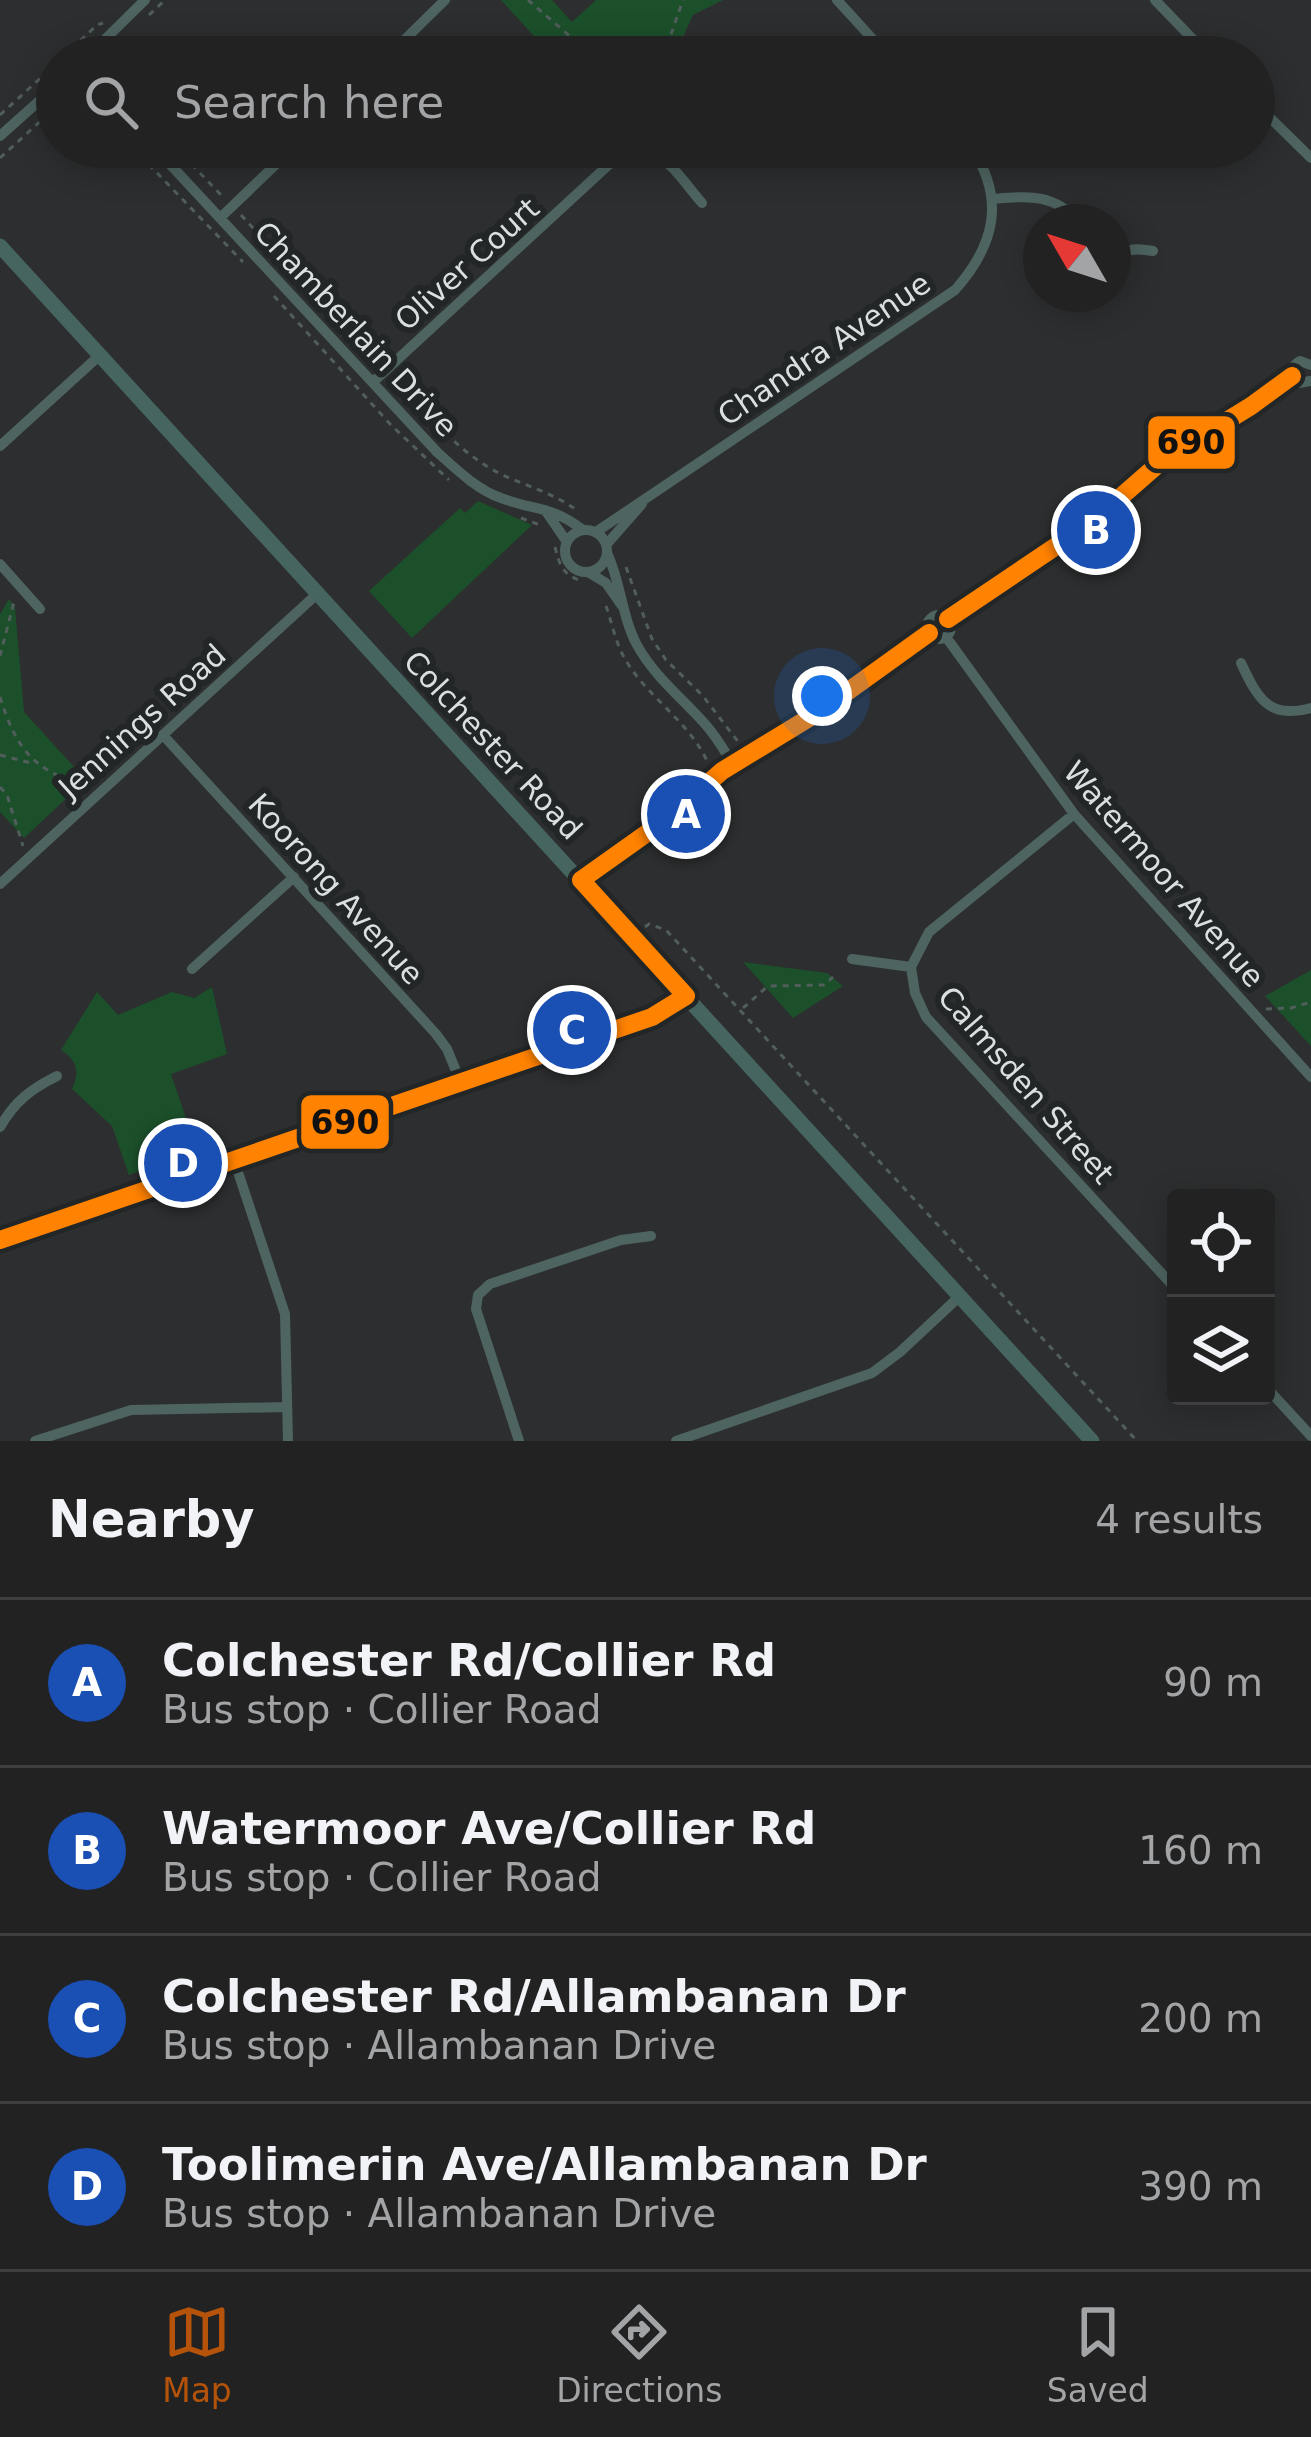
<!DOCTYPE html>
<html lang="en">
<head>
<meta charset="utf-8">
<style>
	:root { --surface:#222223; --page:#2a2a2b; --text:#f1f3f6; --muted:#a2a4a6; --line:#3f3f41; --accent:#b45309 }
	body { margin:0; font-family:"DejaVu Sans",sans-serif; background:var(--page); color:var(--text) }
	.controls { position:absolute; right:36px; bottom:36px; display:grid; overflow:hidden; border-radius:12px; box-shadow:0 6px 30px #0003 }
	.controls button { width:108px; height:108px; display:grid; place-items:center; padding:0; border:0; border-bottom:3px solid var(--line); background:var(--surface); color:var(--text); font:60px sans-serif }
	.compass { position:absolute; left:1023px; top:204px; width:108px; height:108px; border-radius:50%; background:var(--surface); box-shadow:0 6px 30px #0003; rotate:309deg }
	.you { position:absolute; left:822px; top:696px; width:42px; height:42px; margin:-30px; border:9px solid #fff; border-radius:50%; background:#1a73e8; box-shadow:0 0 0 18px #1a73e833 }
	.badge { display:grid; place-items:center; width:78px; height:78px; border-radius:50%; background:var(--accent); color:#fff; font-size:39px; font-weight:700 }
	.pin { position:absolute; translate:-50% -50%; border:6px solid #fff; box-shadow:0 3px 12px #0006 }
	.list { margin:0; padding:0; list-style:none }
	h2 { display:flex; justify-content:space-between; align-items:center; height:156px; margin:0; padding:0 48px; font-size:51px }
	h2 small { font-size:39px; font-weight:400; color:var(--muted) }
	.list li { display:grid; grid-template-columns:78px 1fr auto; gap:36px; align-items:center; box-sizing:border-box; height:168px; padding:0 48px; border-top:3px solid var(--line) }
	.list b { display:block; font-size:45px; white-space:nowrap }
	.list p { margin:0; font-size:39px; white-space:nowrap; color:var(--muted) }
	.list em { font-size:39px; font-style:normal; color:var(--muted) }
	.icon { flex:none; width:66px; height:66px; fill:none; stroke:currentColor; stroke-width:2; stroke-linecap:round; stroke-linejoin:round }
	.map { position:relative; flex:none; width:1311px; height:1441px; overflow:hidden }
	.search { position:absolute; background:var(--surface); box-shadow:0 6px 30px #0003; left:36px; right:36px; top:36px; height:132px; display:flex; align-items:center; gap:30px; box-sizing:border-box; padding:0 42px; border-radius:66px; color:var(--muted); font-size:45px }
	.sheet { height:828px; background:var(--surface) }
	nav { display:flex; justify-content:space-around; align-items:center; box-sizing:border-box; height:168px; border-top:3px solid var(--line); background:var(--surface); font-size:33px; color:var(--muted) }
	nav a { display:grid; justify-items:center; gap:6px }
	nav .on { color:var(--accent) }
	.map>svg:first-child { display:block }
</style>
</head>
<body>
<div class="map">
<svg width="1311" height="1441" viewBox="0 0 1311 1441">
	<rect width="100%" height="100%" fill="#2d2e2f"/>
	<!-- green -->
	<path fill="#1c502b" d="M501 0H552L572 22 596 0H723L693 15 674 57H553Z
		M478 501 532 525 412 638 369 591 460 508 465 513Z
		M9 599 15 607 24 712 86 780 24 838 0 812V614Z
		M743 962 827 973 843 986 793 1018Z
		M1311 970V1046L1265 996Z
		M212 987 227 1054 171 1074 197 1151 129 1175 112 1126 72 1089C80 1072 77 1060 61 1050L97 992 118 1015 172 992 194 998Z"/>
	<g fill="none" stroke-linecap="round" stroke-linejoin="round">
		<!-- path -->
		<path stroke="#515e5c" stroke-width="3" stroke-dasharray="6 6" stroke-linecap="butt" d="M528 0 594 57
			M149 15 165 0
			M63 57 97 25 103 23
			M663 57 683 0
			M0 115 57 63
			M132 147 243 262
			M175 147 222 196
			M0 158 57 106
			M241 215 377 361
			M274 296 391 425 449 480
			M396 381C426 412 451 444 488 467 516 484 549 490 575 509
			M521 518 540 525
			M555 547C559 563 562 574 579 580
			M626 567 652 639 666 660 703 696 739 743
			M606 606C612 623 616 644 625 659 647 697 690 722 708 763
			M0 656 15 598
			M0 697C17 750 31 767 84 787
			M0 755 35 764
			M0 787 7 795 23 846
			M645 927 649 924 666 930 1137 1441
			M743 1008 768 986 824 985 833 977
			M1266 1009 1291 1008 1311 1002"/>
		<!-- minor -->
		<path stroke="#4e6461" stroke-width="10" d="M837 0 889 57
			M1155 0 1210 57
			M87 57 145 0
			M387 57 445 0
			M1254 102 1311 158
			M0 136 57 85
			M154 147 437 452C456 469 476 489 501 498 535 511 551 505 583 530
			M992 199C1031 196 1051 193 1081 222
			M220 218 294 147
			M1114 278C1120 251 1124 246 1153 251
			M1310 381 1299 383C1289 377 1290 366 1300 361L1311 365
			M373 382 616 158C653 130 679 177 702 203
			M0 446 100 355
			M545 510 567 542
			M565 551a21 21 0 1 1 42 0a21 21 0 1 1-42 0Z
			M596 532 955 290C995 245 1006 199 971 147
			M606 545 642 504
			M608 555C621 584 622 617 637 645 654 676 682 698 705 724 716 736 724 750 732 763
			M0 564 40 609
			M588 572 606 583 622 606
			M927 627a12 12 0 1 1 24 0a12 12 0 1 1-24 0Z
			M948 619 1092 522 1163 460 1251 406 1292 376
			M946 637 1074 814 1311 1077
			M1241 663C1257 697 1268 720 1311 708
			M163 735 436 1034 447 1049 461 1083
			M1074 814 929 932 911 967 915 993 926 1017 1176 1289
			M581 880 671 816 722 771 822 710 929 633
			M0 884 317 594
			M852 959 911 967
			M192 969 294 877
			M0 1127C15 1101 31 1089 57 1076
			M234 1160 285 1314 288 1441
			M0 1240 652 1017 686 996
			M1266 1387 1311 1436
			M35 1441 131 1410 287 1407
			M519 1441 476 1309 478 1295 490 1284 621 1240 651 1236
			M676 1441 872 1373 900 1352 960 1296"/>
		<!-- secondary -->
		<path stroke="#466560" stroke-width="15" d="M0 246 1092 1441"/>
		<defs>
			<path id="bus-1" d="M948 619 1092 522 1163 460 1251 406 1292 376
				M581 880 671 816 722 771 822 710 929 633
				M581 880 686 996
				M0 1240 652 1017 686 996"/>
		</defs>
		<!-- bus-1 casing -->
		<use href="#bus-1" stroke="#222626" stroke-width="27"/>
		<!-- bus-1 -->
		<use href="#bus-1" stroke="#ff8200" stroke-width="18"/>
	</g>
	<g text-anchor="middle" dominant-baseline="central" stroke-width="12" stroke-linejoin="round" paint-order="stroke">
		<!-- street labels -->
		<g font-size="30" fill="#dcdfdf" stroke="#222626">
			<text transform="translate(467 264) rotate(-42)">Oliver Court</text>
			<text transform="translate(356 329) rotate(47)">Chamberlain Drive</text>
			<text transform="translate(824 349) rotate(-34)">Chandra Avenue</text>
			<text transform="translate(142 721) rotate(-42)">Jennings Road</text>
			<text transform="translate(493 745) rotate(47)">Colchester Road</text>
			<text transform="translate(1164 874) rotate(49)">Watermoor Avenue</text>
			<text transform="translate(336 889) rotate(48)">Koorong Avenue</text>
			<text transform="translate(1026 1085) rotate(49)">Calmsden Street</text>
		</g>
	</g>
	<g stroke="#222626" stroke-width="4.5">
		<rect x="1146" y="414" width="91" height="57" rx="12" fill="#ff8200"/>
		<rect x="299" y="1093" width="92" height="58" rx="12" fill="#ff8200"/>
	</g>
	<g font-size="33" text-anchor="middle" font-weight="bold" fill="#111">
		<text x="1191" y="454">690</text>
		<text x="345" y="1134">690</text>
	</g>
</svg>
<div class="controls">
<button><svg class="icon" aria-label="locate" viewBox="0 0 24 24"><circle cx="12" cy="12" r="6"/><path d="M12 2v4M12 18v4M2 12h4M18 12h4"/></svg></button>
<button><svg class="icon" aria-label="layers" viewBox="0 0 24 24"><path d="M12 4l9 5-9 5-9-5zM3 14l9 5 9-5"/></svg></button>
</div>
<svg class="compass" viewBox="-18 -18 36 36"><path d="M0-13l5 13h-10z" fill="#e53935"/><path d="M0 13l5-13h-10z" fill="#a2a4a6"/></svg>
<div class="you"></div>
<div class="pin badge" style="left:686px;top:814px;background:#1a4fb4">A</div>
<div class="pin badge" style="left:1096px;top:530px;background:#1a4fb4">B</div>
<div class="pin badge" style="left:572px;top:1030px;background:#1a4fb4">C</div>
<div class="pin badge" style="left:183px;top:1163px;background:#1a4fb4">D</div>
<div class="search"><svg class="icon" aria-label="search" viewBox="0 0 24 24"><circle cx="10" cy="10" r="6"/><path d="M15 15l6 6"/></svg>Search here</div>
</div>
<section class="sheet">
<h2>Nearby<small>4 results</small></h2>
<ul class="list">
<li><span class="badge" style="background:#1a4fb4">A</span><div><b>Colchester Rd/Collier Rd</b><p>Bus stop · Collier Road</p></div><em>90 m</em></li>
<li><span class="badge" style="background:#1a4fb4">B</span><div><b>Watermoor Ave/Collier Rd</b><p>Bus stop · Collier Road</p></div><em>160 m</em></li>
<li><span class="badge" style="background:#1a4fb4">C</span><div><b>Colchester Rd/Allambanan Dr</b><p>Bus stop · Allambanan Drive</p></div><em>200 m</em></li>
<li><span class="badge" style="background:#1a4fb4">D</span><div><b>Toolimerin Ave/Allambanan Dr</b><p>Bus stop · Allambanan Drive</p></div><em>390 m</em></li>
</ul>
</section>
<nav>
<a class="on"><svg class="icon" aria-label="map" viewBox="0 0 24 24"><path d="M3 6l6-2 6 2 6-2v14l-6 2-6-2-6 2zM9 4v14M15 6v14"/></svg>Map</a>
<a><svg class="icon" aria-label="directions" viewBox="0 0 24 24"><path d="M12 3l9 9-9 9-9-9zM9 14v-3h6M13 9l2 2-2 2"/></svg>Directions</a>
<a><svg class="icon" aria-label="saved" viewBox="0 0 24 24"><path d="M7 4h10v16l-5-4-5 4z"/></svg>Saved</a>
</nav>
</body>
</html>
